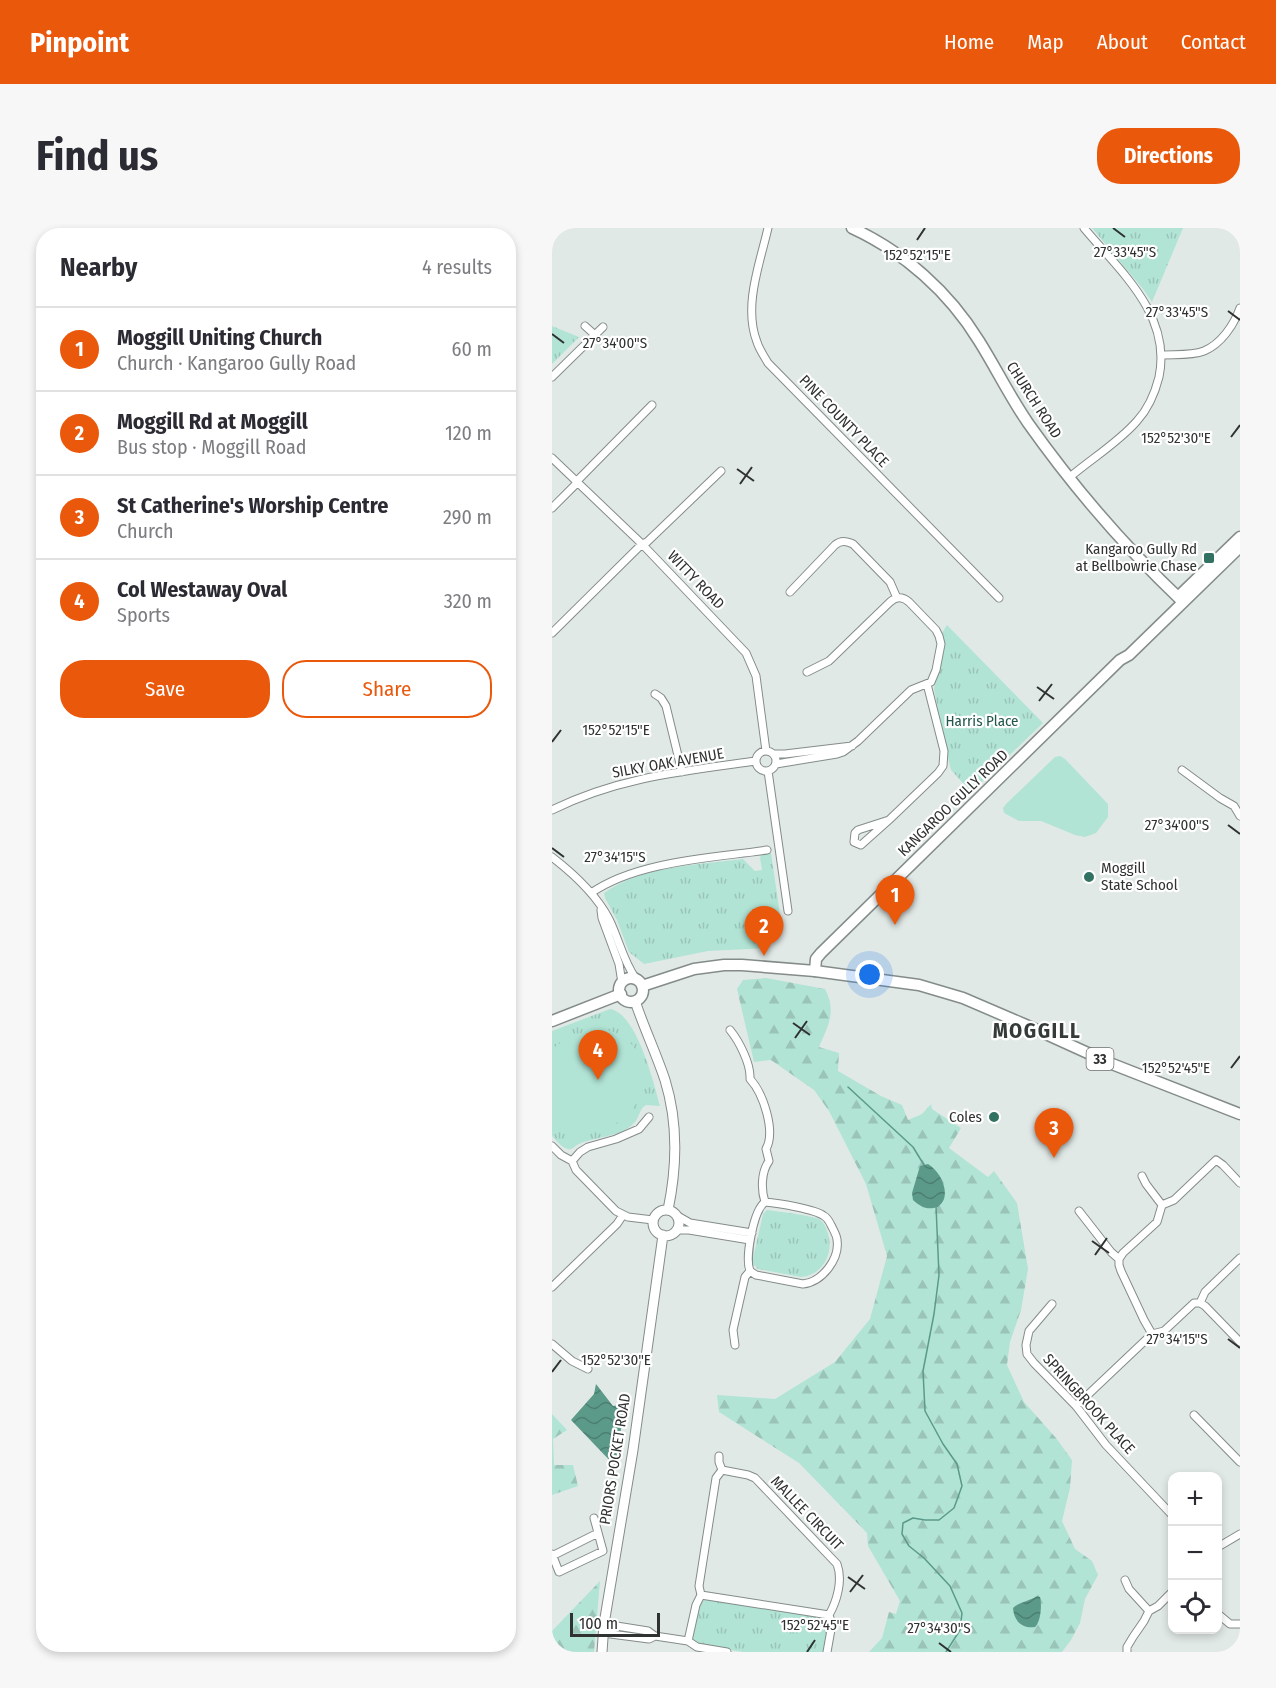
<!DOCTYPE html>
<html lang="en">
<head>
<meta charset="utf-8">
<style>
	:root { --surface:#fff; --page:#f7f7f7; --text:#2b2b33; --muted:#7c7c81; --line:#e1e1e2; --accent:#ea580c }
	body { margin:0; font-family:"Fira Sans Condensed",sans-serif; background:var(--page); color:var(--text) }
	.controls { position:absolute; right:18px; bottom:18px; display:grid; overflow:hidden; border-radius:12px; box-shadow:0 3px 9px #0003 }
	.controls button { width:54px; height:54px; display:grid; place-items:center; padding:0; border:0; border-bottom:2px solid var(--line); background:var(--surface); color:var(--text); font:30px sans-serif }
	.scale { position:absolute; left:18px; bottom:15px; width:90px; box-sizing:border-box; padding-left:6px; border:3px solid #2f3231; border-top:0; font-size:16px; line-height:21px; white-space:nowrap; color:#2f3231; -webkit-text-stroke:4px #fff; paint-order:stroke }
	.you { position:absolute; left:318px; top:747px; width:21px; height:21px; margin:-15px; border:4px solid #fff; border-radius:50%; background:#1a73e8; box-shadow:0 0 0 9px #1a73e833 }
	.badge { display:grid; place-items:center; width:39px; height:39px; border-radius:50%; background:var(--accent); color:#fff; font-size:20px; font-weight:700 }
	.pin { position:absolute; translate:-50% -50px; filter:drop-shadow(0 2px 3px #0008) }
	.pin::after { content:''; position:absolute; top:32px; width:21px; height:18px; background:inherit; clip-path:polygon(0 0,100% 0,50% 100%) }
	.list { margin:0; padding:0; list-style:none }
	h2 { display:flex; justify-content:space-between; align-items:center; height:78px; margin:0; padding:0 24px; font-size:26px }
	h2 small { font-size:20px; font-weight:400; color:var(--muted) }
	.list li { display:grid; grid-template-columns:39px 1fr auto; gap:18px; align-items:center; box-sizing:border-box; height:84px; padding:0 24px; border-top:2px solid var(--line) }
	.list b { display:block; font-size:22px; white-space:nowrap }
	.list p { margin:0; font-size:20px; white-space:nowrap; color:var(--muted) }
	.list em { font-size:20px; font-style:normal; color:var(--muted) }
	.actions { display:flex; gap:12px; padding:18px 24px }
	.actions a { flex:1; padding:14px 0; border:2px solid var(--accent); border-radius:24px; text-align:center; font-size:21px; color:var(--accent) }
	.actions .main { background:var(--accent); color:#fff }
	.icon { flex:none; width:33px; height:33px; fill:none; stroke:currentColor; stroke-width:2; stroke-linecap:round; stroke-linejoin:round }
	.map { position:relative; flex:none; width:688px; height:1424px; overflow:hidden; border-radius:24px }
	header { display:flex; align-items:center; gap:36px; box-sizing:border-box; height:84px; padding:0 30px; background:var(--accent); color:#fff }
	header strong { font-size:28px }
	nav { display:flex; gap:33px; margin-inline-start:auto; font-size:21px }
	.intro { display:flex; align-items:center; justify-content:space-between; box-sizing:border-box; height:144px; padding:0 36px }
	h1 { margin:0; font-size:42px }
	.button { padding:15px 27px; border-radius:24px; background:var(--accent); color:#fff; font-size:21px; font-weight:700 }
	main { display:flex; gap:36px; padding:0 36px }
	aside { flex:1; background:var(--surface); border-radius:24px; box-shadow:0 3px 9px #0003 }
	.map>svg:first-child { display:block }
</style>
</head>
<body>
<header>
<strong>Pinpoint</strong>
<nav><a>Home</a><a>Map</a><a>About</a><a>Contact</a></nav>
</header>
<div class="intro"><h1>Find us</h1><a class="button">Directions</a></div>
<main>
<aside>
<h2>Nearby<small>4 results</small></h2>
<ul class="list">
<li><span class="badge">1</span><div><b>Moggill Uniting Church</b><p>Church · Kangaroo Gully Road</p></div><em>60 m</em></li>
<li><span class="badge">2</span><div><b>Moggill Rd at Moggill</b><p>Bus stop · Moggill Road</p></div><em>120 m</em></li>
<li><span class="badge">3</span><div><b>St Catherine's Worship Centre</b><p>Church</p></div><em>290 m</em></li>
<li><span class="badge">4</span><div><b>Col Westaway Oval</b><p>Sports</p></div><em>320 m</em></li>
</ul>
<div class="actions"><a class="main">Save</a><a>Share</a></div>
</aside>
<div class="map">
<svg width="688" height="1424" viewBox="0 0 688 1424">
	<defs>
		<pattern id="forest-firs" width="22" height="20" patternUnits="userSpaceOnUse" patternTransform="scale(1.5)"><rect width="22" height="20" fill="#b1e4d5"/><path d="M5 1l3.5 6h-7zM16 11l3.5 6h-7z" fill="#99c4b7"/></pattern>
		<pattern id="park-tufts" width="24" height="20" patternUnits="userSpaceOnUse" patternTransform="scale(1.5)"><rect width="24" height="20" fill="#b1e4d5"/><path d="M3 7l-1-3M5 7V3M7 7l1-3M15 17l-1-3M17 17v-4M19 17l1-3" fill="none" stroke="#99c4b7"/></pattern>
		<pattern id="water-waves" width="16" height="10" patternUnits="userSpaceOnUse" patternTransform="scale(1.5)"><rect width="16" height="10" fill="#5b9a89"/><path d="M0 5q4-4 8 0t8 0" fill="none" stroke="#4c7e71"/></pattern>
	</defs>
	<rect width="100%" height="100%" fill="#e1e9e7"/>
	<!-- forest -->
	<path fill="url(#forest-firs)" d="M214 750 273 761C285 783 276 798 267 819L287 825 286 843 329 868 350 877 356 892 370 886 379 876 380 881 409 900 397 920 436 949 442 943 465 975 476 1041 469 1082 458 1114 455 1137 472 1174 504 1210 520 1232 518 1260 510 1293 523 1321 540 1333 546 1347 533 1371 528 1395 519 1412 510 1424H317L330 1410 337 1384 344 1386 348 1373 316 1318 315 1305 247 1235 167 1184 165 1167 223 1171 283 1134 318 1091 335 1028 314 956 277 883 262 862 219 832 202 834 185 761 191 752Z
		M0 1186 15 1202 1 1211 2 1237H21L26 1258 0 1267Z
		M48 1353 42 1424H0V1403Z"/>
	<!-- park -->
	<path fill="url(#park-tufts)" d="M540 0H631L600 74 591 61Z
		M0 98 27 109 0 136Z
		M395 397 491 495 419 564 399 542 390 505 382 461 391 413 390 405Z
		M219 625 229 693 217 720 156 723 92 736 77 724 65 692 53 670 52 665C90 638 145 637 191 631L203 643 210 642 208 630 209 627Z
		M58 781C85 785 102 856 108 878L94 877C86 882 88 890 81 896 67 910 44 908 27 916 24 917 22 920 19 921 12 923 5 913 0 908V803Z
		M215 982C224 983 261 988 267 991 271 993 274 999 275 1003 283 1023 272 1047 249 1049L206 1041 200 1035 211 986Z
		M155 1371 272 1389 277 1396 273 1424H191L147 1417 141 1413 140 1408 148 1375Z"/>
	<!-- garden -->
	<path fill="#b1e4d5" d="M508 528 513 531 556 576V589L544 605 533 609 523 607 489 593H467L452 585 451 580 454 576 503 529Z
		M41 801C103 798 110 888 48 901 31 905 13 900 0 890V821L15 810Z"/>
	<!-- water -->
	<path fill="url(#water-waves)" d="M376 936C386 942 396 958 392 971 391 974 388 977 386 979 375 982 370 980 361 972L360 965 368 938Z
		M44 1156 61 1178 73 1176 63 1238 19 1192 42 1166Z
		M485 1368 488 1369C490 1376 489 1394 483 1399 470 1401 462 1393 461 1380 467 1374 478 1373 485 1368Z"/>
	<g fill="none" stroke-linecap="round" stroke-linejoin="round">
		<!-- stream -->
		<path stroke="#5b9a89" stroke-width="1.5" d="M296 859 361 919 372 937
			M384 978 387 1047 382 1086 371 1143 373 1183 391 1216 405 1236 410 1258 402 1280 387 1292H373L361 1290 351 1295 350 1306 357 1318 372 1330 398 1358 410 1385 408 1402 394 1424"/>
		<defs>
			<path id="minor" d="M216 0C208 35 191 78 205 114 207 121 212 128 216 135L447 370
				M33 98 43 107
				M609 127C622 126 639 128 652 123 669 116 682 97 688 80
				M0 149 51 99
				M0 230 90 316 194 425 204 448 214 523
				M518 249C539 231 567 214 585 193 596 181 603 165 607 149 620 87 568 43 532 0
				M25 253 100 177
				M0 280 26 254
				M238 364 283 317C289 312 294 313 301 316L338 354 345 370
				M0 405 90 316 95 314 169 243
				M103 466 109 470 114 478 130 544
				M204 533a10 10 0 1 1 20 0a10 10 0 1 1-20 0Z
				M222 526H233L300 518
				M224 536 285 526 291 524 306 513 359 462 379 454 384 442 389 416 387 408 384 402 357 374C351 369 345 368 338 374L277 433 255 444
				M630 542 668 570 682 578 688 588
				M216 543 236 683
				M0 582C67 549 132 543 204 533
				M337 592 386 545 391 538 392 523 375 456
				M337 592 309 617 302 614 303 605 306 602Z
				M0 629C22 646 44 666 57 691 67 711 71 733 84 751
				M39 665C85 633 160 630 215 622
				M49 682 50 690 67 736 70 755
				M178 802C187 813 199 836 198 851 211 865 224 903 214 921L217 933C209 944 209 962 213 974 201 983 193 1030 198 1043L193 1049 181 1102 183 1117
				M0 918 9 927 20 933 24 942 64 983 76 989 101 992
				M20 933 28 924 36 919 64 911 87 901 97 889
				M590 948 594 956 610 977
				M527 983 559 1024 567 1031
				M124 987 138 995 200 1005
				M124 1002H137L198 1012
				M567 1031V1037L569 1043 592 1092 600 1106 612 1103 642 1075H648L653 1078 688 1114
				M567 1031 571 1025 605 994 610 977 622 972 664 932 671 937 688 955
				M198 1043 204 1047 251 1056C270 1054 288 1031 285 1012 285 1008 282 1003 280 999 278 995 276 990 272 988 263 981 225 975 213 974
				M0 1059 65 996 71 987
				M648 1075 653 1064 688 1030
				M500 1076 477 1103 474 1117 475 1126 482 1135 524 1178 554 1217 620 1287
				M0 1116 20 1133 36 1141
				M524 1178 600 1106
				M642 1187 688 1234
				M167 1228V1234L170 1242
				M666 1319 688 1306
				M0 1326 7 1344 51 1323 42 1290
				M0 1328 46 1305
				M573 1352 577 1361 597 1383
				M149 1367 277 1387
				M666 1386 678 1396H688
				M52 1396 96 1403 103 1408 136 1413 145 1419 175 1424
				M51 1405 97 1411 103 1408
				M136 1413 144 1377 149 1367 147 1358 164 1250 170 1242 196 1247 203 1250 285 1336C291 1352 285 1373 277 1387
				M275 1424 280 1396 277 1387
				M575 1424V1419L581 1409 592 1393 597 1383 606 1378 620 1364"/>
			<path id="tertiary" d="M83 773C92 800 104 825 113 852 126 894 125 939 116 982
				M101 995a13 13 0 1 1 26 0a13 13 0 1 1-26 0Z
				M50 1424 52 1396 81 1222 111 1007"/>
			<path id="secondary" d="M300 0C352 24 397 64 427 113 444 140 458 169 476 195 522 260 574 320 631 374
				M629 366 688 309
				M263 743 264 731 269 725 568 432 577 427 688 319"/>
			<path id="primary" d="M67 762a12 12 0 1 1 24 0a12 12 0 1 1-24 0Z
				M90 758 142 741 172 737H190L263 743 367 757 411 770 474 797 560 836 688 886
				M0 793 69 766"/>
		</defs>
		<!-- minor casing -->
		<use href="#minor" stroke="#848c8a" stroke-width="9"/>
		<!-- tertiary casing -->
		<use href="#tertiary" stroke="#848c8a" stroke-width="11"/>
		<!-- secondary casing -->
		<use href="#secondary" stroke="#848c8a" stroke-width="13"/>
		<!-- primary casing -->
		<use href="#primary" stroke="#848c8a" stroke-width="13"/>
		<!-- minor -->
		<use href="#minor" stroke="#fff" stroke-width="7"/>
		<!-- tertiary -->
		<use href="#tertiary" stroke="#fff" stroke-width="9"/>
		<!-- secondary -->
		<use href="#secondary" stroke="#fff" stroke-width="10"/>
		<!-- primary -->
		<use href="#primary" stroke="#fff" stroke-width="10"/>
	</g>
	<!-- ticks -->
	<path fill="none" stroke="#2f3231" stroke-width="2" d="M561 0 573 9M365 12 373 0M676 83 688 92M0 106 12 115M679 209 688 197M185 241 202 253M188 256 200 239M485 459 502 471M487 473 500 456M0 514 9 502M676 597 688 606M0 620 12 629M241 795 258 807M243 810 255 793M679 840 688 828M540 1013 557 1025M543 1027 555 1010M676 1111 688 1120M0 1144 9 1132M296 1349 313 1361M298 1364 311 1347M387 1415 399 1424M255 1424 263 1412"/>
	<!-- markers -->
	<g fill="#317262" stroke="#fff" stroke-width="2">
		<rect x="651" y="324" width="12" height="12" rx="3"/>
		<circle cx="537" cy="649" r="6"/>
		<circle cx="442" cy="889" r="6"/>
	</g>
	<g text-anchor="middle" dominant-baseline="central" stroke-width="4.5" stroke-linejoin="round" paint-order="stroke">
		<!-- shield labels -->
		<rect fill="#fff" stroke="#6d706f" stroke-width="1.5" x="534.5" y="820" width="27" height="22" rx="4.5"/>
		<g font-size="14" font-weight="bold" fill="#2f3231">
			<text x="548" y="831">33</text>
		</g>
		<!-- street labels -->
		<g font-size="15" fill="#2f3231" stroke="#fff">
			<text transform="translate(482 172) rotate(57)">CHURCH ROAD</text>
			<text transform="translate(292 193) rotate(46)">PINE COUNTY PLACE</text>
			<text transform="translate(144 352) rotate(46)">WITTY ROAD</text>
			<text transform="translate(116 535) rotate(-10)">SILKY OAK AVENUE</text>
			<text transform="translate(401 575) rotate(-44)">KANGAROO GULLY ROAD</text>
			<text transform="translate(537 1176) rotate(48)">SPRINGBROOK PLACE</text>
			<text transform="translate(63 1231) rotate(-81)">PRIORS POCKET ROAD</text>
			<text transform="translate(255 1285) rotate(46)">MALLEE CIRCUIT</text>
		</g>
		<!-- poi labels -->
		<g font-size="15" fill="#2f3231" stroke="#fff" text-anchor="end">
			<text x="645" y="321">Kangaroo Gully Rd<tspan x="645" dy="17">at Bellbowrie Chase</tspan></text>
			<text x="549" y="640" text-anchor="start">Moggill<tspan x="549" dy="17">State School</tspan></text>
			<text x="430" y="889">Coles</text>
		</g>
		<!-- park labels -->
		<g font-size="15" fill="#23574b" stroke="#fff">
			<text x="430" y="493">Harris Place</text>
		</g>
		<!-- district labels -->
		<g font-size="21" font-weight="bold" letter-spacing="1.5" fill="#353b39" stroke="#fff">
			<text x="485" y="803">MOGGILL</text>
		</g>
	</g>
	<g font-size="15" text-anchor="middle" fill="#2f3231" stroke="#fff" stroke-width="4.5" stroke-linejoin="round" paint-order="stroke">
		<text x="573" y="29">27°33'45"S</text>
		<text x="365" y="32">152°52'15"E</text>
		<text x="625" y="89">27°33'45"S</text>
		<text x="63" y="120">27°34'00"S</text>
		<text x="624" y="215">152°52'30"E</text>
		<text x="64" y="507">152°52'15"E</text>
		<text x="625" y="602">27°34'00"S</text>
		<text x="63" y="634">27°34'15"S</text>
		<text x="624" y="845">152°52'45"E</text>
		<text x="625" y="1116">27°34'15"S</text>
		<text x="64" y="1137">152°52'30"E</text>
		<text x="263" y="1402">152°52'45"E</text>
		<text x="387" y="1405">27°34'30"S</text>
	</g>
</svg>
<div class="controls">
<button>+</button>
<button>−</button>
<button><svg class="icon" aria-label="locate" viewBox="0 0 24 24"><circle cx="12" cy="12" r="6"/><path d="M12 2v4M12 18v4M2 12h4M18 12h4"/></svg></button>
</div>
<div class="scale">100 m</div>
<div class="you"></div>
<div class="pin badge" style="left:343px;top:697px">1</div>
<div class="pin badge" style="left:212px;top:728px">2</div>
<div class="pin badge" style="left:502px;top:930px">3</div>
<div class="pin badge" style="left:46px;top:852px">4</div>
</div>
</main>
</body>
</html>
